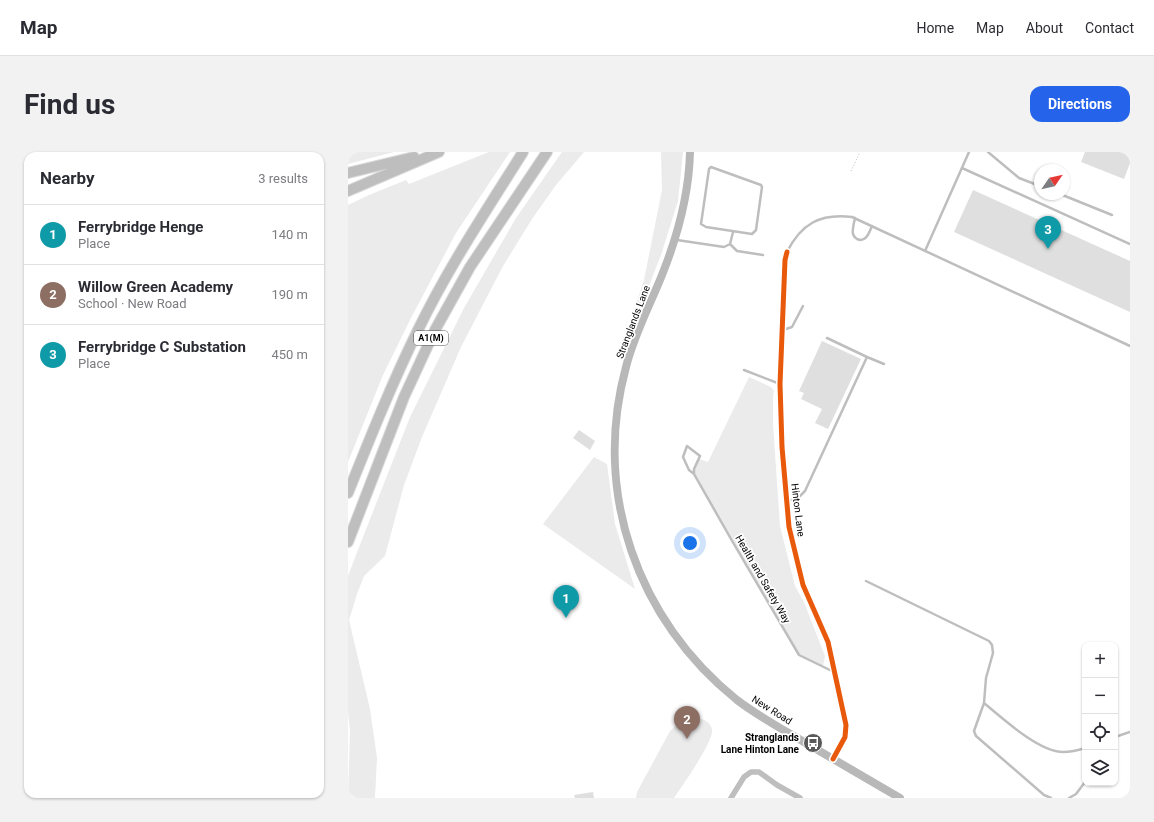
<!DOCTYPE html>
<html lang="en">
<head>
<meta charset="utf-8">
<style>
	:root { --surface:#fff; --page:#f2f2f3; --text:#2b2b33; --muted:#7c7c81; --line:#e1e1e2; --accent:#2563eb }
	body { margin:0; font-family:Roboto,sans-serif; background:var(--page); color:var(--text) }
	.controls { position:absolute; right:12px; bottom:12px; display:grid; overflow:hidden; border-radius:8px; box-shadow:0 1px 3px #0004 }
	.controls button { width:36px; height:36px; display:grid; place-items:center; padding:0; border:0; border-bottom:1px solid var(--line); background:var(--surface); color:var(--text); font:20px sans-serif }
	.compass { position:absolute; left:686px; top:12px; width:36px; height:36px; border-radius:50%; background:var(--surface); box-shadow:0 1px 3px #0004; rotate:56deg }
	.you { position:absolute; left:342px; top:391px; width:14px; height:14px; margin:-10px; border:3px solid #fff; border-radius:50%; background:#1a73e8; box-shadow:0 0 0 6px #1a73e833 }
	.badge { display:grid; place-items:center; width:26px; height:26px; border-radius:50%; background:var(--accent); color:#fff; font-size:13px; font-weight:700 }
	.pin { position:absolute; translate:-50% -33px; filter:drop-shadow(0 1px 2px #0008) }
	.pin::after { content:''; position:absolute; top:21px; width:14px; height:12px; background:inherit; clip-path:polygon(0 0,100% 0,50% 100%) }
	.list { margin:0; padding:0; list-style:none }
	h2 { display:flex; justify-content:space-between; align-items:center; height:52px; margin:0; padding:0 16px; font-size:17px }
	h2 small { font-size:13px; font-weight:400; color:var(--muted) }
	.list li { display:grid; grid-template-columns:26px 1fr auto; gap:12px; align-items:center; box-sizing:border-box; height:60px; padding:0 16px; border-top:1px solid var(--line) }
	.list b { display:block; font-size:15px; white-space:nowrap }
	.list p { margin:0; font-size:13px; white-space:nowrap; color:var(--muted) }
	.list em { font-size:13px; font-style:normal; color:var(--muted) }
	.icon { flex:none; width:22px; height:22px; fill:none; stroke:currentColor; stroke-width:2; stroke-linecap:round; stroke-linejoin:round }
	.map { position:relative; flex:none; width:782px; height:646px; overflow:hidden; border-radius:12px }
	header { display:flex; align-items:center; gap:24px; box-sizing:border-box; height:56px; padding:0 20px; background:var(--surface); border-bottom:1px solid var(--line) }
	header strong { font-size:19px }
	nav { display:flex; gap:22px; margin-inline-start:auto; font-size:14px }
	.intro { display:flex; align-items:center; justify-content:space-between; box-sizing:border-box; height:96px; padding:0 24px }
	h1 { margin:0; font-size:28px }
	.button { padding:10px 18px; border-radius:12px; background:var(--accent); color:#fff; font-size:14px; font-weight:700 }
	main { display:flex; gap:24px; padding:0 24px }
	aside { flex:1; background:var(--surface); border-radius:12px; box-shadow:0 1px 3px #0004 }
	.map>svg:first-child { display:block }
</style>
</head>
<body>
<header>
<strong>Map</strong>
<nav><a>Home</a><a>Map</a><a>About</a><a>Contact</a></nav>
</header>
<div class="intro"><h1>Find us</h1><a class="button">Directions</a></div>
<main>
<aside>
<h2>Nearby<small>3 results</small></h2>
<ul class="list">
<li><span class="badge" style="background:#0f9aa8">1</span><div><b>Ferrybridge Henge</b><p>Place</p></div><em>140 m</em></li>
<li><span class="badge" style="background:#8d6e63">2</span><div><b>Willow Green Academy</b><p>School · New Road</p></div><em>190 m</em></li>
<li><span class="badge" style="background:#0f9aa8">3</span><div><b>Ferrybridge C Substation</b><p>Place</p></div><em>450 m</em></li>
</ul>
</aside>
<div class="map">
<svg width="782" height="646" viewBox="0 0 782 646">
	<rect width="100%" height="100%" fill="#fff"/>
	<!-- green -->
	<path fill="#ebebeb" d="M0 0H46L0 12Z
		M141 0H162L108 81 64 164 35 223 0 310V53L21 43 58 28 61 32Z
		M214 0H236L208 33 184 67 155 114 113 195 74 285 56 333 37 404 16 424 9 442 1 468 22 557 29 606 27 646H0L2 579 0 559V424L8 403 62 265 116 156 168 66Z
		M313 0H335L330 49 313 103 293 154 289 149 296 128 314 38Z
		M401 225 423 235 426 239 425 245V272L432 374 447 434 456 450 477 504 475 514 451 503 346 322 347 314 351 307 360 310Z
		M246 305 259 312 267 372 287 437 195 372Z
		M349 566C356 567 362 570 364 577 367 588 334 634 326 646H288L289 640 322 579C330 571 339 567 349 566Z"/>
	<!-- building -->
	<path fill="#dfdfdf" d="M737 0H782V11L776 27 733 10Z
		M625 38 782 109V160L606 80Z
		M474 189 513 207 480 277 467 271 474 257 453 247 456 241 451 239Z
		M231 278 247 289 242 298 225 286Z
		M245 640 246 646H227L226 643Z"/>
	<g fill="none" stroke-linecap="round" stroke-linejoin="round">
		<defs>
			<path id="motorway" d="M0 21 66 5
				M0 39 91 0
				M0 341C22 286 44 231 70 178 100 116 138 59 175 0
				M0 390 56 245 87 178 122 115 199 0"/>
		</defs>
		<!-- motorway casing -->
		<use href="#motorway" stroke="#dbdbdb" stroke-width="12"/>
		<!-- path -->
		<path stroke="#b9b9b9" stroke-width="1" stroke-dasharray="1 2" stroke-linecap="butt" d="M503 19 512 0"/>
		<!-- service -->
		<path stroke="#bebebe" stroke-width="2.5" d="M640 0 671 26 692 34
			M363 15 413 33 414 35 408 78 404 82 358 75 353 72 361 17Z
			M614 16 782 92
			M712 42 764 63
			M507 66C506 71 504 78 505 82 506 85 507 86 509 87 518 91 521 81 524 74
			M329 88 376 95 382 92 385 80
			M382 92 389 99 415 103
			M577 99 621 0
			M439 100C453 72 472 61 504 65L782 194
			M435 178 444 175 455 154
			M519 205 536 212
			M396 218 432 232
			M346 322V317L352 304 339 294 335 305 341 318 346 322 383 387 451 503 486 520
			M440 349 451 345 457 339 519 205 479 186
			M518 429 641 489 644 493 645 501 638 526 636 551
			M767 585 782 580
			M703 646 696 643 628 584 626 579 636 551C654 566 691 600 715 600 722 600 731 598 737 596
			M721 646 728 642 737 630"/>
		<!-- minor -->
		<path stroke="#bebebe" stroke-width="5.5" d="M439 100 437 108 432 232 434 295 441 375 455 433 480 490 498 573 497 585 485 607
			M383 646 396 625 403 620H411L429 633 452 646"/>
		<!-- secondary -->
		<path stroke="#b8b8b8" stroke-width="8" d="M342 0C341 43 330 83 314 123 302 153 286 183 278 215 244 340 289 468 389 548 410 564 434 577 456 590 488 609 520 627 552 646"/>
		<!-- motorway -->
		<use href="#motorway" stroke="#bebebe" stroke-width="10"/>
		<defs>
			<path id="cycleway" d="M439 100 437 108 432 232 434 295 441 375 455 433 480 490 498 573 497 585 485 607"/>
		</defs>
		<!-- cycleway casing -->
		<use href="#cycleway" stroke="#fff" stroke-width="8"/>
		<!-- cycleway -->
		<use href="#cycleway" stroke="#e8590c" stroke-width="5"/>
	</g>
	<!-- icons -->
	<defs>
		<symbol id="bus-disc" viewBox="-11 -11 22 22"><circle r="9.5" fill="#595959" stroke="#fff"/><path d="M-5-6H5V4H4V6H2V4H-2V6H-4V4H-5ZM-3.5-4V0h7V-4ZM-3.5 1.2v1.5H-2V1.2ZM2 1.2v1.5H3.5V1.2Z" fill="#fff"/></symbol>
	</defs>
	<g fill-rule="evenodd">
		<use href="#bus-disc" x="454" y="580" width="22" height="22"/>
	</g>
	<g text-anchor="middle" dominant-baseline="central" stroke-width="3.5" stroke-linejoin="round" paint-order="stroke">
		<!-- shield labels -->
		<rect fill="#fff" stroke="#4c4c4c" stroke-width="1" x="66" y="179" width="34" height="14" rx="3"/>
		<g font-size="9" font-weight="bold" fill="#000">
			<text x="83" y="186">A1(M)</text>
		</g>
		<!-- street labels -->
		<g font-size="10" fill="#000" stroke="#fff">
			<text transform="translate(285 170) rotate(-69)">Stranglands Lane</text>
			<text transform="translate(450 358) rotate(83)">Hinton Lane</text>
			<text transform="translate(415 427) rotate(60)">Health and Safety Way</text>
			<text transform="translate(424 558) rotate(32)">New Road</text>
		</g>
		<!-- poi labels -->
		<g font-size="10" font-weight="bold" fill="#000" stroke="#fff" text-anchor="end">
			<text x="451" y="585">Stranglands<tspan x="451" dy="12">Lane Hinton Lane</tspan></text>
		</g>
	</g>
</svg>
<div class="controls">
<button>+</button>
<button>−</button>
<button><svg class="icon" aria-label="locate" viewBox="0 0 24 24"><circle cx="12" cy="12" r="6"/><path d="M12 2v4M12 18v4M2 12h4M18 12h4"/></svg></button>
<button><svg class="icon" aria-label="layers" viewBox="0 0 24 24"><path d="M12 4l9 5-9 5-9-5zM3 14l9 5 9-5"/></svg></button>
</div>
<svg class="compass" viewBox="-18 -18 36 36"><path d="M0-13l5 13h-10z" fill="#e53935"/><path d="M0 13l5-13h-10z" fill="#7c7c81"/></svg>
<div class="you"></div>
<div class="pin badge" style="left:218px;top:466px;background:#0f9aa8">1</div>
<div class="pin badge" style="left:339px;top:587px;background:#8d6e63">2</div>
<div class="pin badge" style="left:700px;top:97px;background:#0f9aa8">3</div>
</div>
</main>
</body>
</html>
